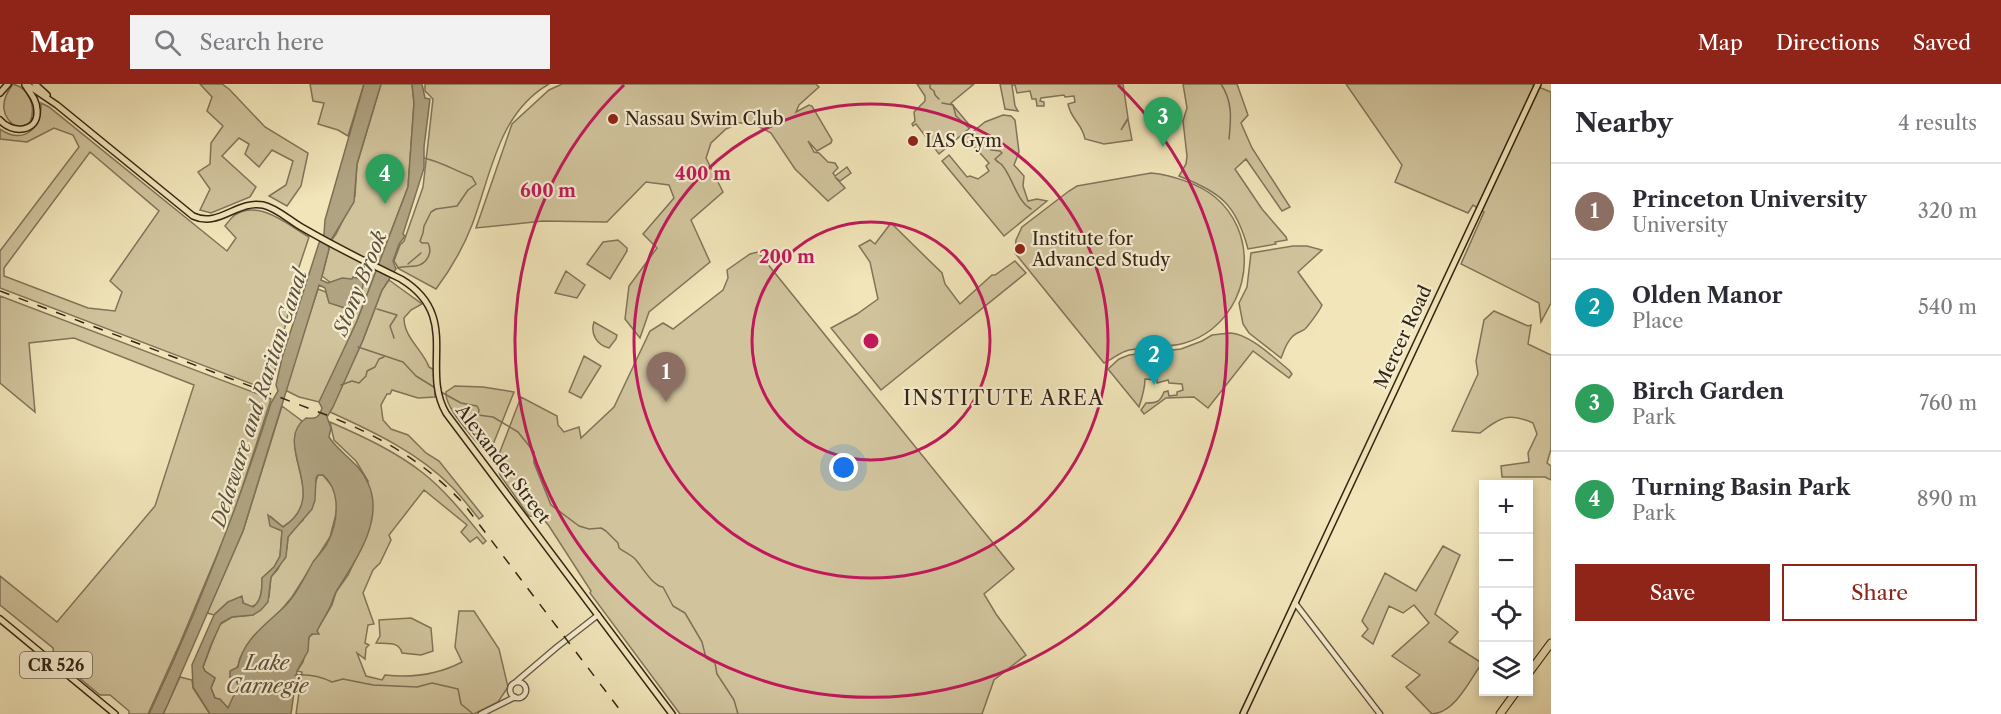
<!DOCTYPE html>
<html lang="en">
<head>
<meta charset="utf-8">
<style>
	:root { --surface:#fff; --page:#f2f2f3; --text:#2b2b33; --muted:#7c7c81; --line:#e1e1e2; --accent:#8f2418 }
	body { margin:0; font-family:"Libre Caslon Text",serif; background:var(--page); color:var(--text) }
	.controls { position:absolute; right:18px; bottom:18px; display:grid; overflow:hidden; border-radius:0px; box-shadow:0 3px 9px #0003 }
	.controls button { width:54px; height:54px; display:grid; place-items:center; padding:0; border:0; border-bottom:2px solid var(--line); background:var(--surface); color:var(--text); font:30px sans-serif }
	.you { position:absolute; left:844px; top:384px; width:21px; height:21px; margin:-15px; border:4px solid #fff; border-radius:50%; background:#1a73e8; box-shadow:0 0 0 9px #1a73e833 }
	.badge { display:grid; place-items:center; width:39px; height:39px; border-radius:50%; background:var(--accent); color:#fff; font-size:20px; font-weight:700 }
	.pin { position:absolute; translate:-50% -50px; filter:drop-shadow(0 2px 3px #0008) }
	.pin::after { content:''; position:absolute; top:32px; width:21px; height:18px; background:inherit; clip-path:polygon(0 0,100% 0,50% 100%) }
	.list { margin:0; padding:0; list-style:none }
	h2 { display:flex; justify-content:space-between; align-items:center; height:78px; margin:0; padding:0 24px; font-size:26px }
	h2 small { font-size:20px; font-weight:400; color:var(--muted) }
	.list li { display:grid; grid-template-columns:39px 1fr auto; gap:18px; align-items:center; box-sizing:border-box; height:96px; padding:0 24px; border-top:2px solid var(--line) }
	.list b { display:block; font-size:22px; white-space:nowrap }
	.list p { margin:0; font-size:20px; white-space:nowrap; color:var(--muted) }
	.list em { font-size:20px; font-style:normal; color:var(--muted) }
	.actions { display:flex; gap:12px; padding:18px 24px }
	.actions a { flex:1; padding:14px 0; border:2px solid var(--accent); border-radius:0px; text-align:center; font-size:21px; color:var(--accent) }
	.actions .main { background:var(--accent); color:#fff }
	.icon { flex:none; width:33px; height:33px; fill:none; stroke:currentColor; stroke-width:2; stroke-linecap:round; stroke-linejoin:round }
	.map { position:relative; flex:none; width:1551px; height:630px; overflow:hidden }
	header { display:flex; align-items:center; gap:36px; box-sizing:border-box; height:84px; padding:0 30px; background:var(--accent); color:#fff }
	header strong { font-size:28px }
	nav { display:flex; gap:33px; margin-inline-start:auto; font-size:21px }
	.search { width:420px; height:54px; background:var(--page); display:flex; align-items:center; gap:15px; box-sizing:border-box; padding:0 21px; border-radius:0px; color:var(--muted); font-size:22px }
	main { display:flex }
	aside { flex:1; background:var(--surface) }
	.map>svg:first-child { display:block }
</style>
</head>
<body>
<header>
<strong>Map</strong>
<div class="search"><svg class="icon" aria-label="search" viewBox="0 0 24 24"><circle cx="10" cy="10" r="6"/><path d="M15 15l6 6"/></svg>Search here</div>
<nav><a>Map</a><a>Directions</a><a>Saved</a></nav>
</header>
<main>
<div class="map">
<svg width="1551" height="630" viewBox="0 0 1551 630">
	<rect width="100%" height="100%" fill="#f1e5b9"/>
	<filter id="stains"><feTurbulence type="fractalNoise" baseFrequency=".00333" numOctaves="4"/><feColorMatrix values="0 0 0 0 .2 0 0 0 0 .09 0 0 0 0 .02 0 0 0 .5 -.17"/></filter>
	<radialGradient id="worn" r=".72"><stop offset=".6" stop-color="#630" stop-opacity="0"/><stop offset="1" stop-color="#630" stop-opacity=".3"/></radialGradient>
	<!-- green -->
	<path fill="#d1c49d" stroke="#827459" stroke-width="1.5" fill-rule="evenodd" d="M13 0C31 5 36 23 30 39L18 44C0 33 0 17 13 0Z
		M200 0H222L229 5 265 43 308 69 301 102 287 122 269 112 286 101 293 77 272 66 259 83 245 70 249 60 239 54 222 72 256 103 250 113 211 129 200 126 210 105 198 88 210 80 211 59 223 42 207 27 212 13Z
		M310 0H364L348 52 338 46 318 40 324 19 313 17Z
		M381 0H412L414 19 408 103 357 237 323 312 319 318 299 313 285 306 318 205 326 208C328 221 341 223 352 226V220C358 213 362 208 363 199 349 194 345 195 331 199L322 192 329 165 328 161 336 150 355 112 357 80Z
		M425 0H549C498 29 491 91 472 141 463 164 451 185 436 205L399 185 394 177 400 161 404 157 423 103 433 15 425 7Z
		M562 0H816L819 3 799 21 796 28 809 21 812 22 832 56 831 59 817 67 808 57 814 68 819 69 828 78 835 79 838 84 833 89 835 92 847 83 851 89 840 97 835 93 845 104 828 117 795 85 771 49 752 39H739L726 45 711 59 706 74 723 108 691 136 710 178 649 228 640 254 625 235 629 202 657 164 643 150 674 114 669 101 646 98 607 138 543 137 476 144 512 40 549 6Z
		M917 0H974L951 19 971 43 939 70 916 40 913 42 912 40 915 37 914 28 925 17V12Z
		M1000 0H1123L1128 34 1121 46 1128 35 1132 56 1104 60 1085 55C1082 39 1071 36 1068 20L1075 18 1074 12 1065 13 1064 11 1041 14 1040 17 1044 18V22H1037L1036 15H1032L1030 7 1017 9 1015 1H1012L1015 22 1018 27 1005 25Z
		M1183 0H1237L1248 31 1241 39 1252 64 1290 123 1282 127 1246 75 1235 85 1262 125 1286 153 1287 156 1275 158 1276 160 1248 165C1236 120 1221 109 1179 92L1186 80 1187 72 1183 37 1187 24Z
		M1346 0H1531L1551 8V219L1541 238 1539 219 1461 180 1484 128 1473 121 1468 129 1395 98 1402 81Z
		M41 19 49 23 227 167 236 154 225 142C228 138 232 133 235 131 259 115 288 141 309 153L299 183 271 303 268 306 0 204V167L79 63 73 51 54 44 27 58 0 55V45C23 61 42 45 41 19ZM90 68 159 127 110 197 122 208 115 227 88 224 4 192V184Z
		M1003 31 1011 32 1015 36 1019 68 1014 81 1024 92 1023 102 1028 117 1037 115 1047 117 1004 152 942 77 949 71 967 93 970 92 978 95 989 87 986 82 989 79 969 57 966 59 964 55 985 38Z
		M1151 89C1172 91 1199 100 1215 113 1256 147 1253 212 1212 245 1184 267 1161 260 1129 266 1120 268 1113 275 1104 279L1015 169 1016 156 1022 143 1069 107 1077 102Z
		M891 139 942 189 945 200 960 220 992 191H995L1015 177 1026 189 881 306 831 244 857 230 878 215 870 178 859 162 870 156 875 160Z
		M618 156 627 164V167L610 195 587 180 603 158Z
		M1293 162H1307L1322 166 1298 188 1322 221C1320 226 1309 241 1305 245 1301 248 1295 249 1292 253 1286 259 1284 267 1281 274L1249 249 1243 240 1239 219 1247 203 1251 169Z
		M758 168 1014 485 984 510 996 530 1026 571 994 596 982 630H680L590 509 591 507 549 442 542 433 529 432 500 391 496 378 521 313 557 332 558 341 564 348 579 343 581 354 614 323 650 247 663 239 673 245 723 206 728 194 727 186 750 170Z
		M566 187 585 201 577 214 555 209Z
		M389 196 422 220 411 226 404 234C404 254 423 266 429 283L434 286 435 313 418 314 392 306 390 310H387L381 321 383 336 391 345 408 351 426 369 439 377 483 432 479 435C470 424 462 413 452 403 419 369 372 347 330 328L363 256 382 206Z
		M0 212 271 315 232 435 180 559 148 630H129V627L110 611H100L54 573 53 564 0 521V492L57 538 155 422 194 301 74 254 29 259 35 328 0 299Z
		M1494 227 1528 242 1531 241 1528 260 1551 271V365L1547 379 1551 382V396L1545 393H1502L1501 382 1529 378 1528 369 1537 350 1533 339C1508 328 1501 333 1480 349L1452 347 1478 290 1476 277 1484 236Z
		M594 238 617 251 616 255 609 264C597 261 590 250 594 238Z
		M1230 249C1250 250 1274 274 1289 286L1292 290 1289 294 1253 267 1208 324 1194 313 1166 314 1144 330 1141 326 1146 319C1157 319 1160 318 1164 308L1168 307 1169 312 1177 311V308L1183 306 1182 300 1169 299 1168 296 1157 299V296L1145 295C1145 305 1142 314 1139 323L1108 285 1119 275 1129 271 1181 265 1202 257 1212 251Z
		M584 272 601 282 581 314 569 308Z
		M455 302 483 303 514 308 490 368H485C475 355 444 324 446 308Z
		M282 322 302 337C277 374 331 412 283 443L270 432 276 443 282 447 280 472 274 483 262 494V504L259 519 251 523 243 519V517L228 518 214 531 207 529 243 447Z
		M330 338C362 352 395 367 423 389 447 408 467 434 486 457L483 460 477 453 470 458 461 448 467 441 424 406 389 451 391 456 380 479 373 486 363 509 374 540 368 541 365 559 369 561 366 564 365 575 357 569 366 592 382 596 385 591C411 594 439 590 462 578L455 563 459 527H474L499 565 508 603 498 618 474 630H296L302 588 297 587 303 578 309 553 316 548 332 521 336 508 348 491 362 462 368 397 356 377 334 356Z
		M318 391H323L335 406 337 417 336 430 330 453 292 513 282 525 253 553 240 574 238 582 230 593 236 594 238 602 230 623 228 624 220 616 215 614 211 604 215 594 205 587 203 583 219 541 232 533 253 531 269 513 271 493 278 485 287 464 288 453 293 445 303 436Z
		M1443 462 1460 471 1435 530 1458 548 1449 558 1482 579C1470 596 1455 629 1432 630L1406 603 1420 591 1392 572 1429 539 1414 521 1403 529 1389 522 1373 560 1362 552 1368 545 1362 537 1385 489 1416 507Z
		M411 534 431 544 433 567 421 571 402 569C399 557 387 560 376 559L380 552 379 536Z
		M180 593 192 596 193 604 210 630H163Z"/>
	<!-- water -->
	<path fill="#b0a381" stroke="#7e7056" stroke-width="1.5" fill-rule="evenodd" d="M364 0H381L357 80 354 118 328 161 329 165 321 196 328 199 342 194 352 195 353 193 363 196C364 205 359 214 353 219L354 221 352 226 329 219 325 204 319 201 243 447 167 622 163 630H149C197 529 237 425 271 319L278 307 276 301 282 274 319 159 324 150 325 136Z
		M412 0H422L425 14 430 15 424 63V84L403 150 405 152 399 160 393 177 396 185 382 206 363 256 333 323 327 333 331 344 329 353C340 370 359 378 368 399 385 435 356 476 337 506 334 511 333 517 330 523 326 531 321 539 317 547L319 550H312L309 553 308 567 297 587 291 630H210L193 603 192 581 214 531 228 518 242 512 243 519 253 523C262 516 262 505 262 494L274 483 280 472 282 447 270 442 268 431 283 443C333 411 270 360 306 334 316 335 319 334 322 324L319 318 357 237 408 103 414 19ZM318 391H323C342 408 338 439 327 460 323 467 317 472 313 478 304 494 296 512 282 525 265 541 242 557 238 583L230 587V593L236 594 238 602 228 624 220 615 215 614 211 604 215 594 205 587 203 583 211 561 221 539 232 533 253 531 261 526 268 518 271 493 286 473 288 453 312 425 315 416 316 394Z"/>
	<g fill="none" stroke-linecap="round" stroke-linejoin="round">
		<!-- stream -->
		<path stroke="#7e7056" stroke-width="1.5" d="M930 0V4L934 7 935 11 939 15
			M1221 0C1233 18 1231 35 1229 55
			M942 19 953 21 956 32 969 44
			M973 49 990 62 991 66 1000 67 1002 69 995 75C997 78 1000 79 1002 81 1013 94 1016 116 1031 125
			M408 180 421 169
			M397 184C404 182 410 183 416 182 427 180 433 168 428 159H422L420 157 423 149 424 142 431 128 436 125 457 122 468 106 476 100 472 93C456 87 442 78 424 74
			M377 225 397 231 390 242 394 254
			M358 263 403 278 416 292 437 305
			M341 301 352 297 359 299 366 292 367 287 375 283 379 275 384 273
			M441 308 461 319 477 322 479 326 478 331 493 333 518 348 534 368V379L551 421 579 442 589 445 601 444 606 447 618 459 619 464C624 468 632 471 636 476 642 483 653 502 663 503L673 522 685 529 702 558 706 574 715 579 717 590 734 616 738 630
			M295 591C308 590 320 592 332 598L343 595 373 601 417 603 432 599 458 605 461 620 472 629"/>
		<defs>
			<path id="minor" d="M1295 519 1380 630
				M517 597 557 563 598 531
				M510 606a8 8 0 1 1 16 0a8 8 0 1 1-16 0Z
				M481 630 515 613"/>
			<path id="major" d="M26 0 57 21 193 132C219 144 237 116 263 121 277 124 290 137 303 144 334 162 368 179 401 195 462 232 420 284 446 329L672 630
				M35 0 47 11
				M0 9 8 0
				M0 36C11 50 39 49 37 26 37 16 30 9 25 1
				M0 535 115 630
				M1243 630 1538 0"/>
			<path id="highway" d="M1528 590 1551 559
				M1500 630 1516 608"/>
		</defs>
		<!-- minor casing -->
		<use href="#minor" stroke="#62543e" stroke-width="7"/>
		<!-- major casing -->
		<use href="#major" stroke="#332415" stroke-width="8"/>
		<!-- highway casing -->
		<use href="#highway" stroke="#332415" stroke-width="9"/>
		<!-- minor -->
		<use href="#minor" stroke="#f6eed2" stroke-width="4.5"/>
		<!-- major -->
		<use href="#major" stroke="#f1e5b9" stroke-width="5"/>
		<!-- highway -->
		<use href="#highway" stroke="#f1e5b9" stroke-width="7"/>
		<!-- rail -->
		<path stroke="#332415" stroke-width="1.5" stroke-dasharray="10 10" stroke-linecap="butt" d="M0 207 329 332C383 354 423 377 463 419L623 630"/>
	</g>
	<!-- distance rings -->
	<g fill="none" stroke="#c2185b" stroke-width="3">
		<circle cx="871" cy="257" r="119"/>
		<circle cx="871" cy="257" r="237"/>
		<path d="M1118 1A356 356 0 1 1 624 1"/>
	</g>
	<!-- markers -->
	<g fill="#8f2418" stroke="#f6eed2" stroke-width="2">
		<circle cx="613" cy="35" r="6"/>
		<circle cx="913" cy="57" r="6"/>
		<circle cx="1020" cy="165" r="6"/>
	</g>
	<g text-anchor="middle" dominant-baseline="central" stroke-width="4.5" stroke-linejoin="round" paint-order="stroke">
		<!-- shield labels -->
		<rect fill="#f6eed2" stroke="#6e614e" stroke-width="1.5" x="20" y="568" width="72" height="26" rx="4.5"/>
		<g font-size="16" font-weight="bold" fill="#332415">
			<text x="56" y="581">CR 526</text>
		</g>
		<!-- poi labels -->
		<g font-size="18" fill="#332415" stroke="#f6eed2" text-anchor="start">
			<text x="625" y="35">Nassau Swim Club</text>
			<text x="925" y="57">IAS Gym</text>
			<text x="1032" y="155">Institute for<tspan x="1032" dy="21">Advanced Study</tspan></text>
		</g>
		<!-- street labels -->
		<g font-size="18" fill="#332415" stroke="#f6eed2">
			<text transform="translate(1403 253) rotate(-65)">Mercer Road</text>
			<text transform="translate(503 380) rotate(53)">Alexander Street</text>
		</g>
		<!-- water labels -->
		<g font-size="20" font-style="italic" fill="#5f503b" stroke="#f6eed2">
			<text transform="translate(360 199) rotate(-68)">Stony Brook</text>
			<text transform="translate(259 314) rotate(-72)">Delaware and Raritan Canal</text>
			<text x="267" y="579">Lake<tspan x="267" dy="23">Carnegie</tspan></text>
		</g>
		<!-- neighbourhood labels -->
		<g font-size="20" letter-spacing="1.5" fill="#332415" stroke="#f6eed2">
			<text x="1004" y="314">INSTITUTE AREA</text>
		</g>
	</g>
	<circle cx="871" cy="257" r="9" fill="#c2185b" stroke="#f6eed2" stroke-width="3"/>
	<g font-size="18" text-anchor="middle" font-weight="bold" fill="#c2185b" stroke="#f6eed2" stroke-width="4.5" stroke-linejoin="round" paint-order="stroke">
		<text x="703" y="96">400 m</text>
		<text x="548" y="113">600 m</text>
		<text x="787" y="179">200 m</text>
	</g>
	<rect width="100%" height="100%" filter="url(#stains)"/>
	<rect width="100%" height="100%" fill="url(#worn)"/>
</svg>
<div class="controls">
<button>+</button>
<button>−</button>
<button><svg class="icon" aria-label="locate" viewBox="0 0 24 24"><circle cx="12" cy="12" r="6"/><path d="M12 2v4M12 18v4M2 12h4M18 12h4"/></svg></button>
<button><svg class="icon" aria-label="layers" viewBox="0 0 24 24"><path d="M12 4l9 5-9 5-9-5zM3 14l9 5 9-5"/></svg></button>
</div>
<div class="you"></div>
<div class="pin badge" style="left:666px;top:318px;background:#8d6e63">1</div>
<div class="pin badge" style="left:1154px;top:301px;background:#0f9aa8">2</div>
<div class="pin badge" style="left:1163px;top:63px;background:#2e9e5b">3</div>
<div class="pin badge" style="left:385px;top:120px;background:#2e9e5b">4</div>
</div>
<aside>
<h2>Nearby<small>4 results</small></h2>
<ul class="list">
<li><span class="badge" style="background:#8d6e63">1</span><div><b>Princeton University</b><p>University</p></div><em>320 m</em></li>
<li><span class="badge" style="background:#0f9aa8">2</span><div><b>Olden Manor</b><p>Place</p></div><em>540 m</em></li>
<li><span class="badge" style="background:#2e9e5b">3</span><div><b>Birch Garden</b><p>Park</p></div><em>760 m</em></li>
<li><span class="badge" style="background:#2e9e5b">4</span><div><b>Turning Basin Park</b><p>Park</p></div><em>890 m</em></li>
</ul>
<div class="actions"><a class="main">Save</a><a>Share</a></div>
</aside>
</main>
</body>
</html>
